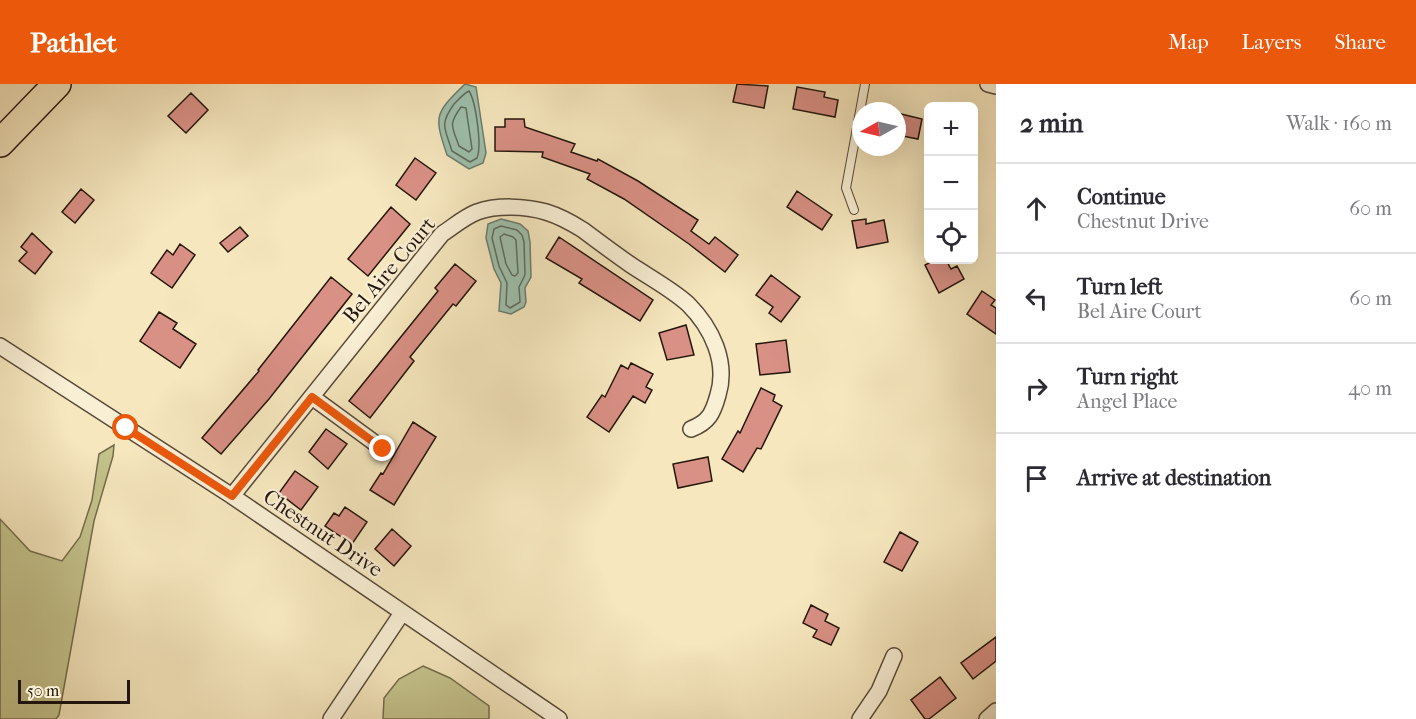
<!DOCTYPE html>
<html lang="en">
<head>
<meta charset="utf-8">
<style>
	:root { --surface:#fff; --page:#f7f7f7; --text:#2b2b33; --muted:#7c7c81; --line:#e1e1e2; --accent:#ea580c }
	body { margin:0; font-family:"IM FELL French Canon",serif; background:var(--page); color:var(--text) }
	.controls { position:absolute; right:18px; top:18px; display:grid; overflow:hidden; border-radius:9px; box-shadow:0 6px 24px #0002 }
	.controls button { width:54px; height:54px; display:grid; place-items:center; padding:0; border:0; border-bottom:2px solid var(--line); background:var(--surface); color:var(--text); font:30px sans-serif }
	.compass { position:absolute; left:852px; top:18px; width:54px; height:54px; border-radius:50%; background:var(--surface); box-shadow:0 6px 24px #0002; rotate:262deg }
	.scale { position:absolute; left:18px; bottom:15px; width:112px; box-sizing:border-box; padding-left:6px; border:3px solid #24160d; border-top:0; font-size:16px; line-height:21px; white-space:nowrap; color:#24160d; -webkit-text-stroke:4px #f9efd5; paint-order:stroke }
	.stop { position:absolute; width:18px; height:18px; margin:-14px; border:4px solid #ea580c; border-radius:50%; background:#fff }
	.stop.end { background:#ea580c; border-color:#fff; box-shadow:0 2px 6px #0008 }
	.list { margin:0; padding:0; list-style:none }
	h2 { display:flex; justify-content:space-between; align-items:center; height:78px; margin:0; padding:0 24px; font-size:26px }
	h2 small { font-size:20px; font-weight:400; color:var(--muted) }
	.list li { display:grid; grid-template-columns:39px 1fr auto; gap:18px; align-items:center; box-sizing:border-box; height:90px; padding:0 24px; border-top:2px solid var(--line) }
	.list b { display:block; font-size:22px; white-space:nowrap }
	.list p { margin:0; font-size:20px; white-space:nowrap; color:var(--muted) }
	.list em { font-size:20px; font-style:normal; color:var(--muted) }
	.icon { flex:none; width:33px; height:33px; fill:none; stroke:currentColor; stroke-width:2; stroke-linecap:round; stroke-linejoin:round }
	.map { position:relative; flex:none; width:996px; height:635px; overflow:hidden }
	header { display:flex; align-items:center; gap:36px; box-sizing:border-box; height:84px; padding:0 30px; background:var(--accent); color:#fff }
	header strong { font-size:28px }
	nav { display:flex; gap:33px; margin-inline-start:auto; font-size:21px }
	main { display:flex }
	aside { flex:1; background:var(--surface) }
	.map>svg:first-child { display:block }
</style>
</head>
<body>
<header>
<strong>Pathlet</strong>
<nav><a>Map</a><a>Layers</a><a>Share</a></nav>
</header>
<main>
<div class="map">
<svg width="996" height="635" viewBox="0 0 996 635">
	<rect width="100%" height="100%" fill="#f6e7be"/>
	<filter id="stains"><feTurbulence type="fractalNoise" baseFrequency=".00333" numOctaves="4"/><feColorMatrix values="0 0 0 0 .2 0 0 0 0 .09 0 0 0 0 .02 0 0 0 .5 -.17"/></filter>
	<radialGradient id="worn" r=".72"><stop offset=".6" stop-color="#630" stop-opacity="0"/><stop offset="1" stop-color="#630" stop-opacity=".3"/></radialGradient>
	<!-- green -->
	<path fill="#c4c38c" stroke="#746c4c" stroke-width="1.5" d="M114 361 113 372 94 437 59 631 56 635H0V435L30 467 62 477 80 453 92 416 99 370Z
		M423 582 450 594 489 622V635H383L384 614 399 595Z"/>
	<!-- water -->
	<path fill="#9dc0ad" stroke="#6d7c6d" stroke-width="1.5" d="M465 0 476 3 486 69 483 79 469 85 447 71C434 32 434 30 465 0Z
		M501 135 520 140 528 147 530 158 531 193 525 204 526 218 524 223 511 230 499 227 501 199 494 185 486 154 488 140Z"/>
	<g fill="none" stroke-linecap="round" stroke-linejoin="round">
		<!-- shore -->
		<path stroke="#606b5d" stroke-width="1.5" d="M469 7C476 18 482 62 477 74L470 78 452 67C445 44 439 41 454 20 459 15 463 10 469 7Z
			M461 23 466 24 472 65 469 68 459 62C452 42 448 41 461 23Z
			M501 142 517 146 522 151 524 158 525 191 519 203 520 218 510 224 506 221 507 199 499 182 492 154 494 145Z
			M504 150 513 153 516 156 518 189 515 192 512 191 506 180 500 153Z"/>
	</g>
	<!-- building -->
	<path fill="#d99085" stroke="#24160d" stroke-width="1.5" d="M737 0 768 2 764 24 733 18Z
		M797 3 825 8 824 13 838 16 835 33 793 25Z
		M191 9 208 26 186 49 168 32Z
		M897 29 922 35 918 55 897 51Z
		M505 35H524L525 43 575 60 571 68 597 77 598 75 638 97 698 136 691 147 709 160 715 153 738 171 725 188 689 160 624 115 587 95 590 90 542 73 543 68 495 67V43H505Z
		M415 74 436 89 416 116 396 101Z
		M81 105 94 116 75 139 62 128Z
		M797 107 832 131 822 146 787 123Z
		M391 123 410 140 368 192 348 175Z
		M866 135V140L884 136 888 158 857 164 852 137Z
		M240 143 248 152 228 168 220 159Z
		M32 149 52 168 35 190 19 177 27 168 21 163Z
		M559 153 653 216 640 237 579 199 582 195 546 174Z
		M180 160 195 171 172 204 151 189 167 166 173 171Z
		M935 176H946L951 185 957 182 964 195 939 209 925 181Z
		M455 180 476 197 456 222 453 220 410 273 414 277 370 334 349 317 438 207 435 204Z
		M771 191 800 213 781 238 769 229 773 223 756 211Z
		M331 193 352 210 269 315 221 370 202 354 259 287 258 286Z
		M982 207 995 216 991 221 996 224V250L967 230Z
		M159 228 177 239 173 245 196 260 180 284 140 257Z
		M686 241 694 271 667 276 659 249Z
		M786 256 790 288 760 291 756 260Z
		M631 279 653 290 646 303 652 306 645 319 633 312 609 348 587 333 602 311 605 313 621 281 628 285Z
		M761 304 775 311 773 317 782 322 761 365 757 364 743 388 722 375 738 347 740 349Z
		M413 338 436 353 394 421 370 406 381 389 383 390Z
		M326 345 347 360 328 385 309 368Z
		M708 373 712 397 678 404 673 380Z
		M295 387 318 403 301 426 279 409Z
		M345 423 367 438 352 460 325 442 334 429 339 432Z
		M392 445 411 462 394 482 375 465Z
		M900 448 918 458 902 487 884 478Z
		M811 521 828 530 825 537 839 544 831 561 813 553 817 546 803 539Z
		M996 553V577L973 595 961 579Z
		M940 593 956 614 929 635H925L911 616Z"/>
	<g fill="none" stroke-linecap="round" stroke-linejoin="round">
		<defs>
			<path id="lane" d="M854 126 846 104 865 0"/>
			<path id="street" d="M988 0 996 2
				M0 262 232 412 559 635
				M312 313 383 365
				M232 412 442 150C453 143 464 133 477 128 497 121 525 122 546 128 559 132 572 139 583 146 599 158 615 170 631 181 649 193 673 206 688 220 712 244 728 278 718 311 713 329 709 338 691 345
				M331 635 402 529
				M860 635 879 607 894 572
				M987 635 996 627"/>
			<path id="highway" d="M0 59 57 0"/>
		</defs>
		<!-- lane casing -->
		<use href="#lane" stroke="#584a39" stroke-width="10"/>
		<!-- street casing -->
		<use href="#street" stroke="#584a39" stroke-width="18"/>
		<!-- highway casing -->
		<use href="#highway" stroke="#24160d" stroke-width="30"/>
		<!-- lane -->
		<use href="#lane" stroke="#f9efd5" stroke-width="8"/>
		<!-- street -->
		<use href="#street" stroke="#f9efd5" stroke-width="15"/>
		<!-- highway -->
		<use href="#highway" stroke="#f6e7be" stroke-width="27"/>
	</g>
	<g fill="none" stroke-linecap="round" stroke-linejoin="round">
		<!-- route -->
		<path stroke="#ea580c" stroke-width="8" d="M126 344 232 412 312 313 383 365"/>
	</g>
	<g text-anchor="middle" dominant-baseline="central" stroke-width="4.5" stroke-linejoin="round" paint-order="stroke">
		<!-- street labels -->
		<g font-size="21" fill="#24160d" stroke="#f9efd5">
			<text transform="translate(389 186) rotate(-50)">Bel Aire Court</text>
			<text transform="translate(323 449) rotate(34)">Chestnut Drive</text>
		</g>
	</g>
	<rect width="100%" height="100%" filter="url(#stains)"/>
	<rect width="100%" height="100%" fill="url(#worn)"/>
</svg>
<div class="controls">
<button>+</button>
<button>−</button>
<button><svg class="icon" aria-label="locate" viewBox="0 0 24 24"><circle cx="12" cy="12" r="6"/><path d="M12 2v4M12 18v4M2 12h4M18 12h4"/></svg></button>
</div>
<svg class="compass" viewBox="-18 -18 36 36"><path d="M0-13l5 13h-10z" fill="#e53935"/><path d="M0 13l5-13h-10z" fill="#7c7c81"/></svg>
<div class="scale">50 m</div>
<div class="stop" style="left:126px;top:344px"></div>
<div class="stop end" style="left:383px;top:365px"></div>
</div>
<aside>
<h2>2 min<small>Walk · 160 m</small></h2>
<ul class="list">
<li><svg class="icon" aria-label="ahead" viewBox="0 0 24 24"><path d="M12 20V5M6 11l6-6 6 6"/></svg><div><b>Continue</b><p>Chestnut Drive</p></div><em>60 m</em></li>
<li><svg class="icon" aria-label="left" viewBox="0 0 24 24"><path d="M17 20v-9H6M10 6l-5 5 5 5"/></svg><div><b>Turn left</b><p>Bel Aire Court</p></div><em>60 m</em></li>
<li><svg class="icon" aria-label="right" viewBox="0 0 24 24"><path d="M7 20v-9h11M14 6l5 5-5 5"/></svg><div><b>Turn right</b><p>Angel Place</p></div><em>40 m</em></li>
<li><svg class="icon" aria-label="arrive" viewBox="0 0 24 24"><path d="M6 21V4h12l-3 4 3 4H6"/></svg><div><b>Arrive at destination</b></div></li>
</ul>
</aside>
</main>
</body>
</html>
